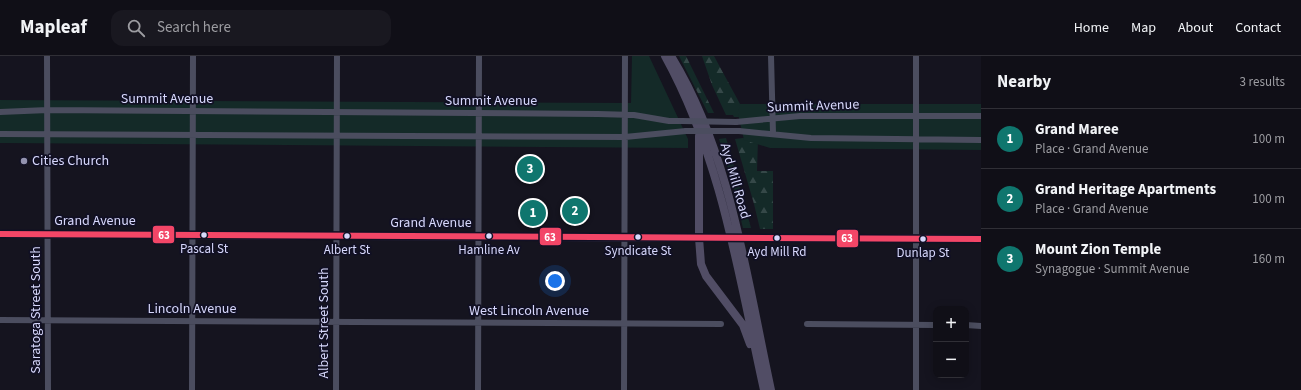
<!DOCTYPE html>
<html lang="en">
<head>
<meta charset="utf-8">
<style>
	:root { --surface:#100f17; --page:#191820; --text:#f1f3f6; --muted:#9c9ca1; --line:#302f36; --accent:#0f766e }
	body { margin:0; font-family:"Source Sans 3",sans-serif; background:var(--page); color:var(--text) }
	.controls { position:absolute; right:12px; bottom:12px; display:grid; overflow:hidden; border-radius:8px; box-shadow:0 2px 10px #0003 }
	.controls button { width:36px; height:36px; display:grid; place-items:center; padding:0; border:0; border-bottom:1px solid var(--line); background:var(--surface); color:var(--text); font:20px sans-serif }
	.you { position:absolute; left:555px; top:225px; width:14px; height:14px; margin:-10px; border:3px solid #fff; border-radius:50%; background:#1a73e8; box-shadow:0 0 0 6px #1a73e833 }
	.badge { display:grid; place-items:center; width:26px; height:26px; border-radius:50%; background:var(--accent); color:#fff; font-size:13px; font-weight:700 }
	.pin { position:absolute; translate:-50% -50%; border:2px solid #fff; box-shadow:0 1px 4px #0006 }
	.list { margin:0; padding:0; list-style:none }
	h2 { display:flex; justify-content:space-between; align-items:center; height:52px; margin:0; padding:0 16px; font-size:17px }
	h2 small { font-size:13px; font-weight:400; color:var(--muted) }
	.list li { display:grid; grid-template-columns:26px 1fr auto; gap:12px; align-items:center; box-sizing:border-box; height:60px; padding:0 16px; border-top:1px solid var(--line) }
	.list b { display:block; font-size:15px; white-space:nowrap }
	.list p { margin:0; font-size:13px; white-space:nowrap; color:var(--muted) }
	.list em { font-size:13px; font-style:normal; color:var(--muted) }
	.icon { flex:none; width:22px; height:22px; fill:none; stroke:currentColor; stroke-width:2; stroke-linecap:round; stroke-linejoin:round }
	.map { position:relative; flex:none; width:981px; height:334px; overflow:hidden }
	header { display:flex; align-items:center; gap:24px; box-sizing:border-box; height:56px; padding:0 20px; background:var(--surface); border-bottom:1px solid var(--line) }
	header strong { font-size:19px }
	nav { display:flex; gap:22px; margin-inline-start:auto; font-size:14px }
	.search { width:280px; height:36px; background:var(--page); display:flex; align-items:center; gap:10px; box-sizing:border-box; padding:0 14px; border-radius:12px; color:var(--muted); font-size:15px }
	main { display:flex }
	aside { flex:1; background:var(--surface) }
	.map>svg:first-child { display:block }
</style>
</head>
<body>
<header>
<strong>Mapleaf</strong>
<div class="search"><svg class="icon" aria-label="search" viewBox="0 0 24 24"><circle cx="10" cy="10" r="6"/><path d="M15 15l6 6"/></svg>Search here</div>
<nav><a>Home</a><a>Map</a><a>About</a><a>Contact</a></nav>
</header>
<main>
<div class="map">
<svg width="981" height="334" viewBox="0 0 981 334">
	<defs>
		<pattern id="forest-firs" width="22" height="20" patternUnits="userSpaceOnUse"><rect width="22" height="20" fill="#142a28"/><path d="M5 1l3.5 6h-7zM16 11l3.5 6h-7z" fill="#354848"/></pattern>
	</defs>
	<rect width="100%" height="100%" fill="#15141f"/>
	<!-- forest -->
	<path fill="url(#forest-firs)" d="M679 0H686L714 57H708Z
		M702 0H714L740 48H763L746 61H734L733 59H726L712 29Z
		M726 82 751 172H743L730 119 719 83Z
		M743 82 758 83 757 115H773V173H760L754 148 735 83Z"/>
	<!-- park -->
	<path fill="#142a28" d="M632 0H649L688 83V92L0 87V44L631 47Z
		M740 48H981V94L770 92 744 84 738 58Z"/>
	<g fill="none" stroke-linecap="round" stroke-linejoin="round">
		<!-- minor -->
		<path stroke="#4b4d5f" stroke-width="6" d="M47 0 48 334
			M771 0 773 77
			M916 0V334
			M0 56 48 54 598 58 634 59 669 65H682
			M736 66 800 60H981
			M739 75 811 82 981 84
			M0 78 625 81 686 75
			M0 264 721 268
			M807 268 936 269
			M966 269 981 270
			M192 334 193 0
			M336 334 337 0
			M478 334 479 0
			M624 334 625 0"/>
		<!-- major -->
		<path stroke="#514d65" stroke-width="8" d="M665 0C722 103 739 221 764 334
			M671 0C731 97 747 224 771 334
			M699 80V182L701 208 706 220 743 269 750 288
			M0 178 715 182
			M774 182 981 183"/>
		<!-- minor-bridge -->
		<path stroke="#4b4d5f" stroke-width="6" d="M682 65 736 66
			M686 75H739"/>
		<!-- major-bridge -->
		<path stroke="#514d65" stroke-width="8" d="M715 182H774"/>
		<defs>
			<path id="bus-1" d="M0 178 981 183"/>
		</defs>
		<!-- bus-1 casing -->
		<use href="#bus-1" stroke="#111024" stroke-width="9"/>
		<!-- bus-1 -->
		<use href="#bus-1" stroke="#f34667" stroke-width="6"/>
	</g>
	<!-- markers -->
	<circle fill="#9393af" stroke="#111024" stroke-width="1.5" cx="24" cy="105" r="4"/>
	<g fill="#d7d8fc" stroke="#111024" stroke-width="1.5">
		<circle cx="204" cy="179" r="3.5"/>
		<circle cx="347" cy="180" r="3.5"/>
		<circle cx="489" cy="180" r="3.5"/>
		<circle cx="638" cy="181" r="3.5"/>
		<circle cx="777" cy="182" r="3.5"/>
		<circle cx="923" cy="183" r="3.5"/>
	</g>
	<g text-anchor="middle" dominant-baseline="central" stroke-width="3.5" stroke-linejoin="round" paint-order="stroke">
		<!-- bus labels -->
		<g font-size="13" fill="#d7d8fc" stroke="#111024">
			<text x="204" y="193">Pascal St</text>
			<text x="347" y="194">Albert St</text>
			<text x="489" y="194">Hamline Av</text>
			<text x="638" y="195">Syndicate St</text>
			<text x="777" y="196">Ayd Mill Rd</text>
			<text x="923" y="197">Dunlap St</text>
		</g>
		<!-- street labels -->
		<g font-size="14" fill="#d7d8fc" stroke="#111024">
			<text x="167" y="43">Summit Avenue</text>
			<text x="491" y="45">Summit Avenue</text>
			<text transform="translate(813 50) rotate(-2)">Summit Avenue</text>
			<text transform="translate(735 125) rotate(74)">Ayd Mill Road</text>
			<text x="95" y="165">Grand Avenue</text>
			<text x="431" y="167">Grand Avenue</text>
			<text x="192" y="253">Lincoln Avenue</text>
			<text transform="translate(36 254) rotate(-90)">Saratoga Street South</text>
			<text x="529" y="255">West Lincoln Avenue</text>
			<text transform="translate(324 267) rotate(-90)">Albert Street South</text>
		</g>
		<!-- poi labels -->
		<g font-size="14" fill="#d7d8fc" stroke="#111024" text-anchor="start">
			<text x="32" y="105">Cities Church</text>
		</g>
	</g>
	<g stroke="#111024" stroke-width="1.5">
		<rect x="152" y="169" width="23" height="19" rx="4" fill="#f34667"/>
		<rect x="539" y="171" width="23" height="19" rx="4" fill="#f34667"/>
		<rect x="836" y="173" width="23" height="19" rx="4" fill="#f34667"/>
	</g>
	<g font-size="11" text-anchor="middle" font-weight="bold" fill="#fff">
		<text x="164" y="183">63</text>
		<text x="550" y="185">63</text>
		<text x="847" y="186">63</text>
	</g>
</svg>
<div class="controls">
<button>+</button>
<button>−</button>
</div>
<div class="you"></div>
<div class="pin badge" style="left:533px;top:157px">1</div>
<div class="pin badge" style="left:575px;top:155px">2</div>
<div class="pin badge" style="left:530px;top:113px">3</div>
</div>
<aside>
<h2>Nearby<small>3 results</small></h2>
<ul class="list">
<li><span class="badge">1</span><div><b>Grand Maree</b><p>Place · Grand Avenue</p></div><em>100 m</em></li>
<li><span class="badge">2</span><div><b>Grand Heritage Apartments</b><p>Place · Grand Avenue</p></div><em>100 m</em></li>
<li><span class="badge">3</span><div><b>Mount Zion Temple</b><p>Synagogue · Summit Avenue</p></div><em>160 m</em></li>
</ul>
</aside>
</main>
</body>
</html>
